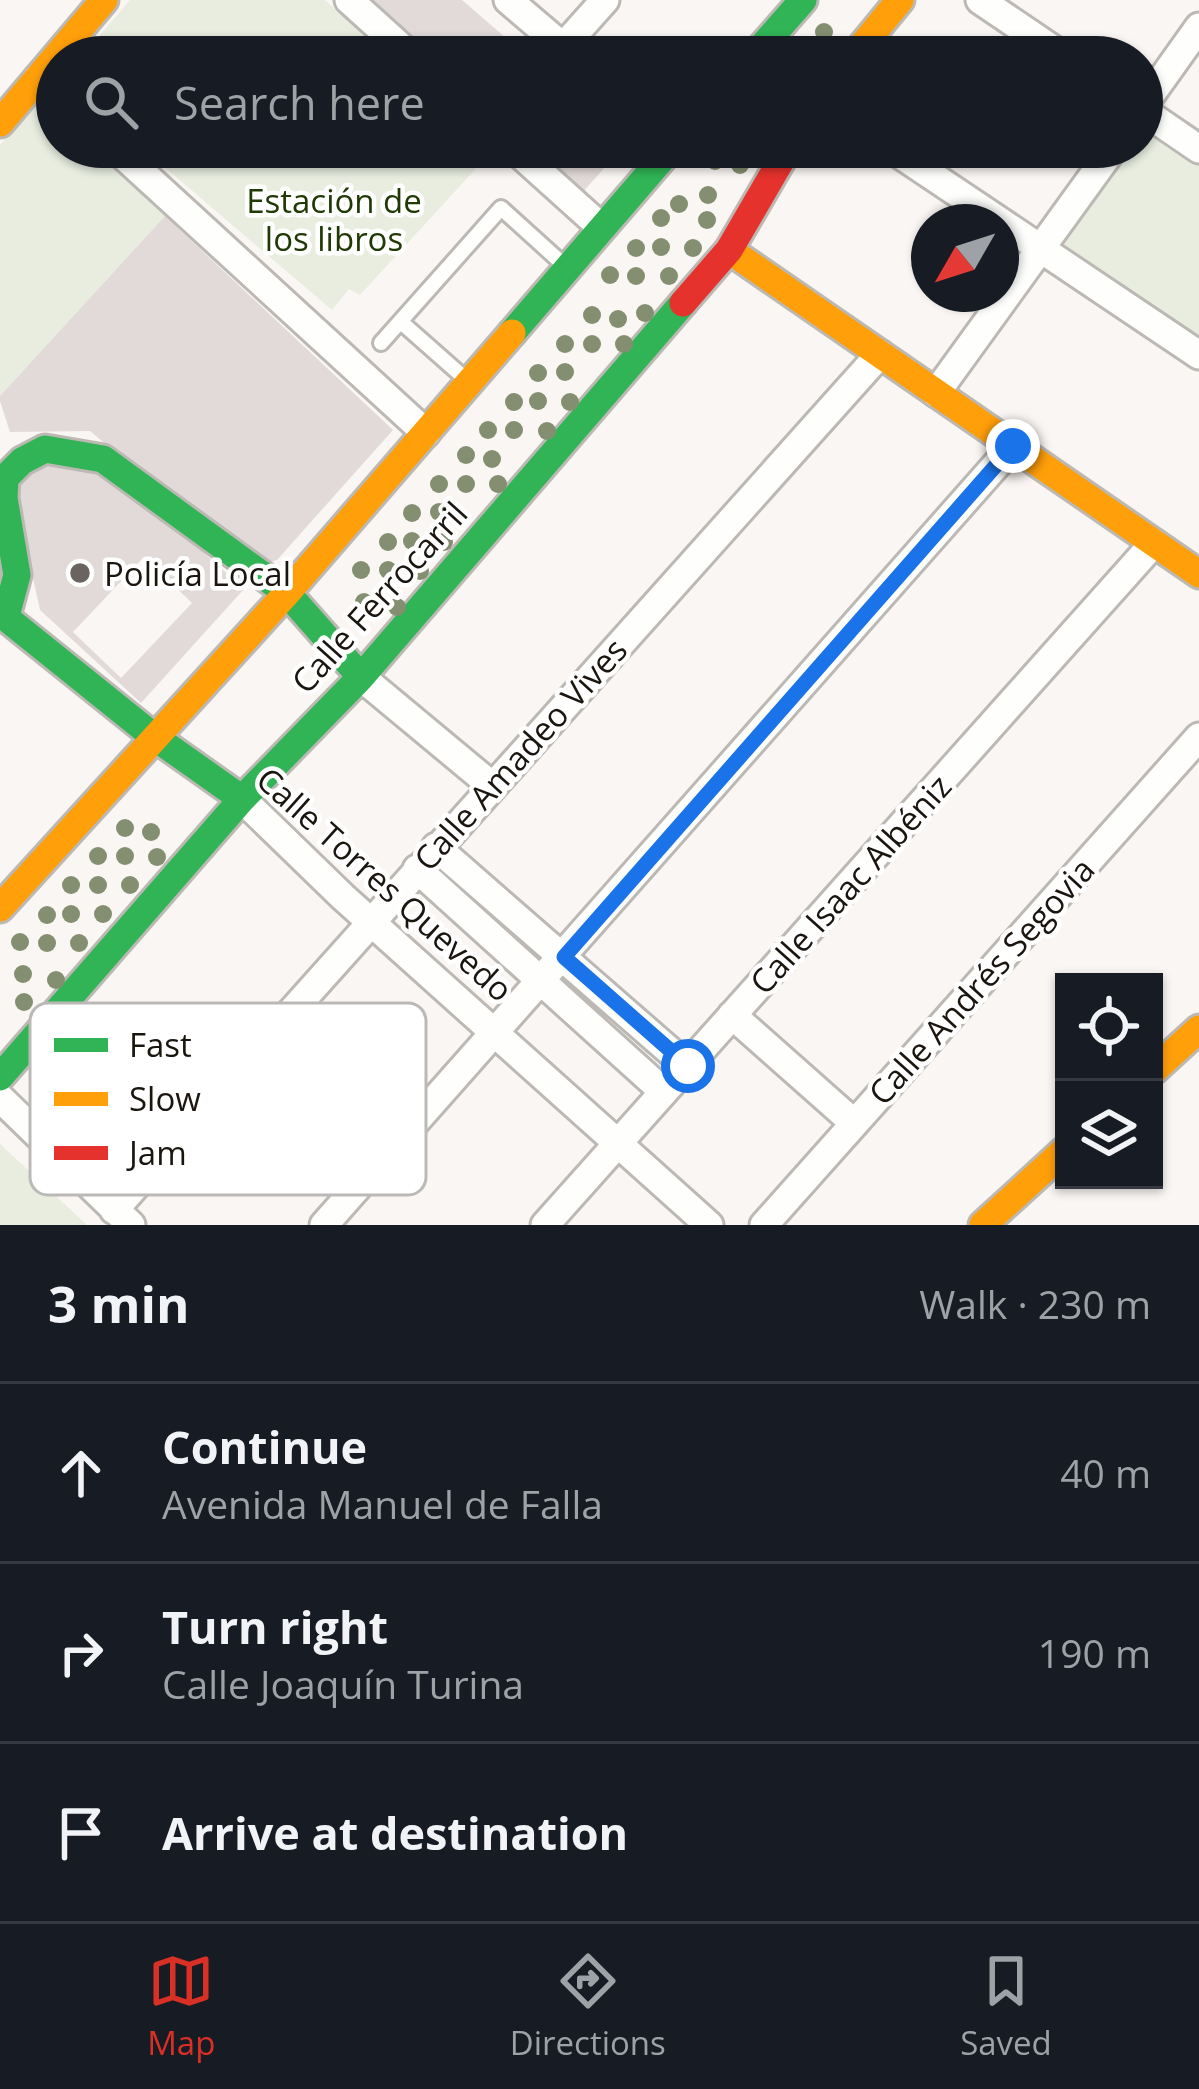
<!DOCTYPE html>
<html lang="en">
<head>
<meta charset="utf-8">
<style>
	:root { --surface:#171b24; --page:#242831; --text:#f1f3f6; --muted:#9ea1a6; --line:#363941; --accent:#d93025 }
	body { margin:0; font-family:"Open Sans",sans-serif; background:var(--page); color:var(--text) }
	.controls { position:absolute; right:36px; bottom:36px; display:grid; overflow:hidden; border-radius:0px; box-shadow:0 3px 9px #0004 }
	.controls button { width:108px; height:108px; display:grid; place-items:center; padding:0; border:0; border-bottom:3px solid var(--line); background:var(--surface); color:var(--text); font:60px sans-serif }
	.compass { position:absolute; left:911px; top:204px; width:108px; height:108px; border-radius:50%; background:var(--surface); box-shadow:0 3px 9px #0004; rotate:231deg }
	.stop { position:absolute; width:36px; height:36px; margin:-27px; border:9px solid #1a73e8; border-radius:50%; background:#fff }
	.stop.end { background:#1a73e8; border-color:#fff; box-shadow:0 3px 12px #0008 }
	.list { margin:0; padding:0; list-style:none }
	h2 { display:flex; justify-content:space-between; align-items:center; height:156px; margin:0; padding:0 48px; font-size:51px }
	h2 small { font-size:39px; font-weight:400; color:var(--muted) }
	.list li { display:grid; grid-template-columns:78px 1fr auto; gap:36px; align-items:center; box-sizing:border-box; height:180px; padding:0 48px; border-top:3px solid var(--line) }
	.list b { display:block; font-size:45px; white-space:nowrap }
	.list p { margin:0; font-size:39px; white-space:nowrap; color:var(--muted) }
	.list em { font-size:39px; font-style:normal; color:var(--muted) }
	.icon { flex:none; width:66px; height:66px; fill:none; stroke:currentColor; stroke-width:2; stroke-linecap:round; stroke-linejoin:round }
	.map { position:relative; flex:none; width:1199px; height:1225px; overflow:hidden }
	.search { position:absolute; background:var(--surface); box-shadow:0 3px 9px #0004; left:36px; right:36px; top:36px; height:132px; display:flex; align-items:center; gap:30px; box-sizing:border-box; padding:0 42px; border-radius:66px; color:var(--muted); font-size:45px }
	.sheet { height:696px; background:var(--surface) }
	nav { display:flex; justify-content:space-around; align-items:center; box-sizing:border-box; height:168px; border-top:3px solid var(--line); background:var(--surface); font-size:33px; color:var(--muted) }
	nav a { display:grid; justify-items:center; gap:6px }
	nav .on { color:var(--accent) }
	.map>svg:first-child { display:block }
</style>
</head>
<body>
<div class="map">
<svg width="1199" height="1225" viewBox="0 0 1199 1225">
	<rect width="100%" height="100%" fill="#faf6f3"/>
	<!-- green -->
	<path fill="#e8ede0" d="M130 0H325L387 57H81Z
		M42 96 57 110V147H95L165 216 0 396V145Z
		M1142 110 1199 149V355L1041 249 1114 147H1142Z
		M141 147H486L491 152 360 295 349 289 332 310Z
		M0 1144 87 1225H0Z"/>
	<!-- building -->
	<path fill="#e1dad9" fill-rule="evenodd" d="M360 0H462L528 57H425Z
		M529 147H623L582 193Z
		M165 216 393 430 277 560 252 567 90 431 10 432 0 401V396Z
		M43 462 94 469 139 494 244 589 141 703 40 610 13 486ZM144 557 192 603 121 678 73 632Z"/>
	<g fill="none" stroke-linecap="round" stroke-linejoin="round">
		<defs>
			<path id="lane" d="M401 322 469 382
				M381 343 501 208 564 265"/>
			<path id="street" d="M349 0 412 57
				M508 0 575 57
				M980 0 1064 57
				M563 47 605 0
				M38 78 57 95
				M1142 107 1199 27
				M1142 110 1199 149
				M114 147 426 433
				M512 147 602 228
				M889 147 1001 222
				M1001 222 1199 355
				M936 393 1114 147
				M361 677 491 785
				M242 799 343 897 709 1225
				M436 847 687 1066
				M417 869 664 1092
				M732 1015 854 1123
				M0 1098 131 1225
				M114 1210 880 354
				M324 1225 1013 446
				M545 1225 1154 543
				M764 1225 1199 737"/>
			<path id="fast" d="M753 57 803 0
				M512 333 672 147
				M5 478 22 461 45 449 103 459 287 593 361 677
				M5 478 4 498 17 575 6 616
				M0 613 153 736 242 799
				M0 1077 242 799 361 677 683 303"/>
			<path id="slow" d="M853 57 900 0
				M0 123 104 0
				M729 250 1199 574
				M0 908 287 593 512 333
				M1154 1070 1199 1029
				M983 1225 1064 1151"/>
			<path id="jam" d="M683 303 729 250 789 147"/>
		</defs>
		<!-- lane casing -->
		<use href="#lane" stroke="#bcb8b4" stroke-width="20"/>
		<!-- street casing -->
		<use href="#street" stroke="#bcb8b4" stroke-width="33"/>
		<!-- fast casing -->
		<use href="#fast" stroke="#bcb8b4" stroke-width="33"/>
		<!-- slow casing -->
		<use href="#slow" stroke="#bcb8b4" stroke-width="33"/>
		<!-- jam casing -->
		<use href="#jam" stroke="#bcb8b4" stroke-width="33"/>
		<!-- lane -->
		<use href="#lane" stroke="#fefefd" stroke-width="14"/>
		<!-- street -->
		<use href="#street" stroke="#fefefd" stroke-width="27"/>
		<!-- fast -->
		<use href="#fast" stroke="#30b455" stroke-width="27"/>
		<!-- slow -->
		<use href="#slow" stroke="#ff9f0a" stroke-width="27"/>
		<!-- jam -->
		<use href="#jam" stroke="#e5322d" stroke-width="27"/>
	</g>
	<!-- trees -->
	<g fill="#838f70">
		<circle cx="824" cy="32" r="9"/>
		<circle cx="715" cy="161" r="9"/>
		<circle cx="740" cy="165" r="9"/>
		<circle cx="708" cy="195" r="9"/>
		<circle cx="679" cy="204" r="9"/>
		<circle cx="661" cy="218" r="9"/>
		<circle cx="707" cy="220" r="9"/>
		<circle cx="661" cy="247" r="9"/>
		<circle cx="636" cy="248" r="9"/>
		<circle cx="693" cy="248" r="9"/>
		<circle cx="610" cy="275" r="9"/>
		<circle cx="636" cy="276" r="9"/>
		<circle cx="669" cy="276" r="9"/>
		<circle cx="645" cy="313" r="9"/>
		<circle cx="592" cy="315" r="9"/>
		<circle cx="618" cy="319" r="9"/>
		<circle cx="565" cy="344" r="9"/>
		<circle cx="592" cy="344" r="9"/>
		<circle cx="624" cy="344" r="9"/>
		<circle cx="565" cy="372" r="9"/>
		<circle cx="538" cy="373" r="9"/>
		<circle cx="538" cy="401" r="9"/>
		<circle cx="514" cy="402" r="9"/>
		<circle cx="570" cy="402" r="9"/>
		<circle cx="488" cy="430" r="9"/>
		<circle cx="514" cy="430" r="9"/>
		<circle cx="547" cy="431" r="9"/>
		<circle cx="466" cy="455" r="9"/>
		<circle cx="492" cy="459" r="9"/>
		<circle cx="439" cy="484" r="9"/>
		<circle cx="466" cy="484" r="9"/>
		<circle cx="498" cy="484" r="9"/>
		<circle cx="439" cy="512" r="9"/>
		<circle cx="412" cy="513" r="9"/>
		<circle cx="412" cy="541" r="9"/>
		<circle cx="388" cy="542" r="9"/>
		<circle cx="444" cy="542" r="9"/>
		<circle cx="361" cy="570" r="9"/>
		<circle cx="388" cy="570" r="9"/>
		<circle cx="420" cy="571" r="9"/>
		<circle cx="364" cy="602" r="9"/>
		<circle cx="397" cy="607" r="9"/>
		<circle cx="125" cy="828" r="9"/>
		<circle cx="151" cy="832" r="9"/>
		<circle cx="98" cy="856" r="9"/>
		<circle cx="125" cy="856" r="9"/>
		<circle cx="157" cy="857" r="9"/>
		<circle cx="71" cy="885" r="9"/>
		<circle cx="98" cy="885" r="9"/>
		<circle cx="130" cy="885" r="9"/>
		<circle cx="71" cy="914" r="9"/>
		<circle cx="103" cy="914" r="9"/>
		<circle cx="47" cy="915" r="9"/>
		<circle cx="20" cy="942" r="9"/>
		<circle cx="47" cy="943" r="9"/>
		<circle cx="79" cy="943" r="9"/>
		<circle cx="23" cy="974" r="9"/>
		<circle cx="56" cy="980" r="9"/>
		<circle cx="24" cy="1002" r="9"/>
	</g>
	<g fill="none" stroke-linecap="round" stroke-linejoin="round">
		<!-- route -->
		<path stroke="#1a73e8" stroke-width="15" d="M688 1066 564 957 1013 446"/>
	</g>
	<!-- markers -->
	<circle fill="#69645f" stroke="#fff" stroke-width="4.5" cx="80" cy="573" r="12"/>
	<g text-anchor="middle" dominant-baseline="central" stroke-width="9" stroke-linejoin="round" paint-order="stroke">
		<!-- park labels -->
		<g font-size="33" fill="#213a05" stroke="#fff">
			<text x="334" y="200">Estación de<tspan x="334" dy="38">los libros</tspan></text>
		</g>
		<!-- poi labels -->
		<g font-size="33" fill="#1b150f" stroke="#fff" text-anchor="start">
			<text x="104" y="573">Policía Local</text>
		</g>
		<!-- street labels -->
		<g font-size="33" fill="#1b150f" stroke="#fff">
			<text transform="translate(379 597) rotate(-48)">Calle Ferrocarril</text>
			<text transform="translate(520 754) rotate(-48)">Calle Amadeo Vives</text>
			<text transform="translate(385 884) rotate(42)">Calle Torres Quevedo</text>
			<text transform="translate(850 884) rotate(-48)">Calle Isaac Albéniz</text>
			<text transform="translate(981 981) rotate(-48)">Calle Andrés Segovia</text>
		</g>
	</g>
	<!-- legend -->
	<rect x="30" y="1003" width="396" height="192" rx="18" fill="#fff" stroke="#bbb9b7" stroke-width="3"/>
	<rect x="54" y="1038" width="54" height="14" fill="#30b455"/>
	<rect x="54" y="1092" width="54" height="14" fill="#ff9f0a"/>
	<rect x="54" y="1146" width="54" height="14" fill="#e5322d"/>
	<g font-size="33" fill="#1b150f">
		<text x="129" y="1057">Fast</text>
		<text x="129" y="1111">Slow</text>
		<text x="129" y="1165">Jam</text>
	</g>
</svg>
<div class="controls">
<button><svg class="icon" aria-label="locate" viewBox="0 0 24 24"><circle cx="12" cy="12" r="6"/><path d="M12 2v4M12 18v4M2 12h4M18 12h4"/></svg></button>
<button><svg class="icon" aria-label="layers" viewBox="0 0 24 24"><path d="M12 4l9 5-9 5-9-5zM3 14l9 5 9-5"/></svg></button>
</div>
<svg class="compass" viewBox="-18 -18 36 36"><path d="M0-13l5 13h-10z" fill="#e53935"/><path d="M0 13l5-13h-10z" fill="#9ea1a6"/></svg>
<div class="stop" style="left:688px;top:1066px"></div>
<div class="stop end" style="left:1013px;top:446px"></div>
<div class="search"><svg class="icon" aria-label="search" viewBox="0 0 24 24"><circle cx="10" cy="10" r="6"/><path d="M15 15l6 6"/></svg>Search here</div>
</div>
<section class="sheet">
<h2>3 min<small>Walk · 230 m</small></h2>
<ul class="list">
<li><svg class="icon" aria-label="ahead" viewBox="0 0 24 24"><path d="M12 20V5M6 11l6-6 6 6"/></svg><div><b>Continue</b><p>Avenida Manuel de Falla</p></div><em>40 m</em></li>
<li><svg class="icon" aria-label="right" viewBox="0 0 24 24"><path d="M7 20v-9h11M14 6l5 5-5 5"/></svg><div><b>Turn right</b><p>Calle Joaquín Turina</p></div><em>190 m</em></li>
<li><svg class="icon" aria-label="arrive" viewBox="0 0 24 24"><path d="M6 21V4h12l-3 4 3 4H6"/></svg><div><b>Arrive at destination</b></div></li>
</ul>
</section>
<nav>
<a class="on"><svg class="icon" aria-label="map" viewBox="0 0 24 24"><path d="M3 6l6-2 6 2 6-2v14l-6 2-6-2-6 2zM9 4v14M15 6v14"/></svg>Map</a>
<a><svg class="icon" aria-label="directions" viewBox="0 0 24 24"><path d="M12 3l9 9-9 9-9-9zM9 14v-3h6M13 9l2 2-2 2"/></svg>Directions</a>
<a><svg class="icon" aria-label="saved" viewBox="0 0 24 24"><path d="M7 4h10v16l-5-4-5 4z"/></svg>Saved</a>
</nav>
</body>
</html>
